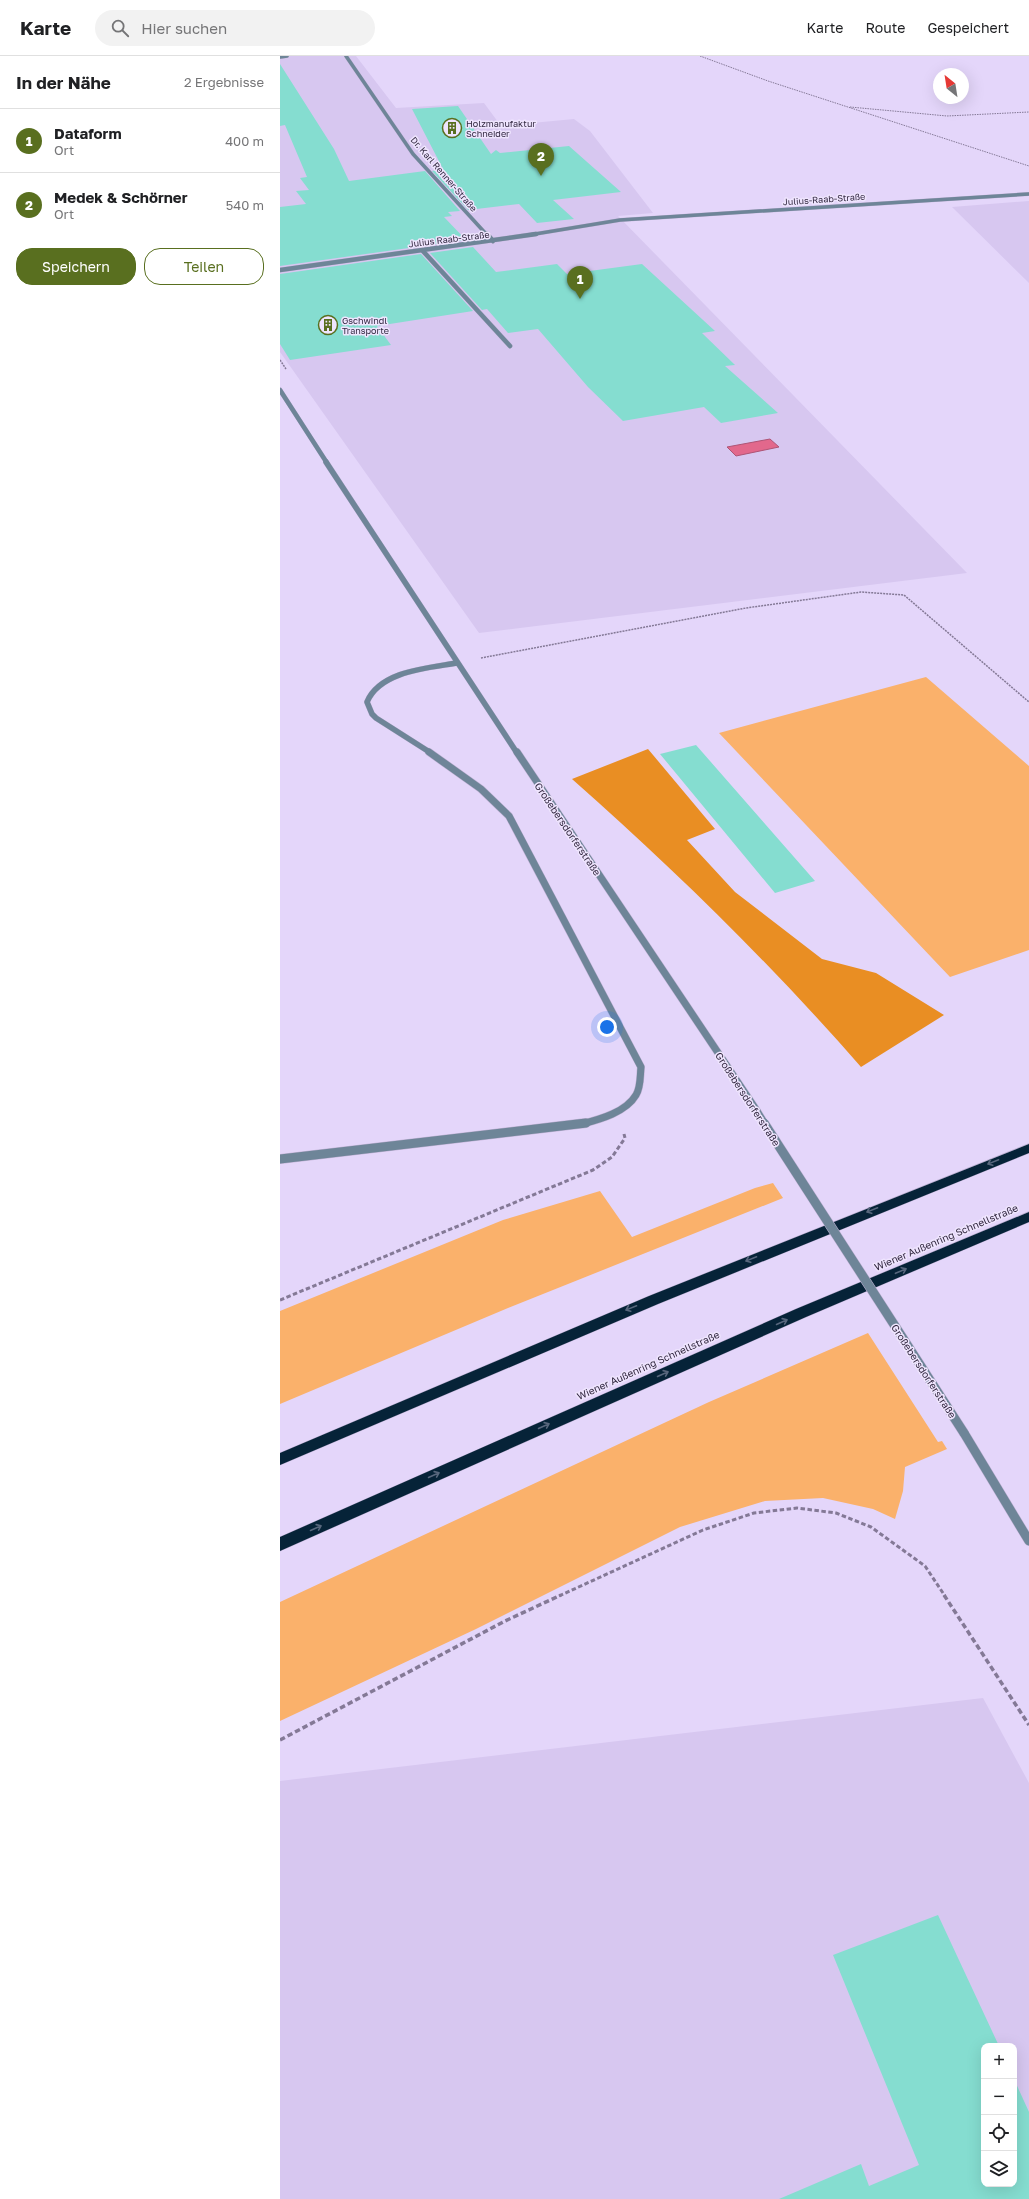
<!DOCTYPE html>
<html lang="de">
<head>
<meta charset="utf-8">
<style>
	:root { --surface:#fff; --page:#f2f2f2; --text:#202124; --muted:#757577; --line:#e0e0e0; --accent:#596f1f }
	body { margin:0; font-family:"Golos Text",sans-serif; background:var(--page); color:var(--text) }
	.controls { position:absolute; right:12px; bottom:12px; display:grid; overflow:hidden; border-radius:8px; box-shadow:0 4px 16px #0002 }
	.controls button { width:36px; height:36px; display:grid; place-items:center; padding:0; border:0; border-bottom:1px solid var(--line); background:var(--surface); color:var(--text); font:20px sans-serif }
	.compass { position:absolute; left:653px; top:12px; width:36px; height:36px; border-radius:50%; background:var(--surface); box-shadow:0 4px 16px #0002; rotate:330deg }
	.you { position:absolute; left:327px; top:971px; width:14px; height:14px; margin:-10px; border:3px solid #fff; border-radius:50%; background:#1a73e8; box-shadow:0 0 0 6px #1a73e833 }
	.badge { display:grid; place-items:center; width:26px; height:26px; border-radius:50%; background:var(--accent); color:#fff; font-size:13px; font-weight:700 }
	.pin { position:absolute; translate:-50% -33px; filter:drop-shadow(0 1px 2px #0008) }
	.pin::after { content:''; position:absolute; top:21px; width:14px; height:12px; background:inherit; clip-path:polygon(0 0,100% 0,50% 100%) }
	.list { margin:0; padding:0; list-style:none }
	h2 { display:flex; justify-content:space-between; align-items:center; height:52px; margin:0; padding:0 16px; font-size:17px }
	h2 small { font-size:13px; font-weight:400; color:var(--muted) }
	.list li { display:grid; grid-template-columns:26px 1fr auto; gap:12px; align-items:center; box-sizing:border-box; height:64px; padding:0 16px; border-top:1px solid var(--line) }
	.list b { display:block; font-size:15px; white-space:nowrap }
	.list p { margin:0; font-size:13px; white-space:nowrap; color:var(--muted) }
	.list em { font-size:13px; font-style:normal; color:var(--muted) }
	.actions { display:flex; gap:8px; padding:12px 16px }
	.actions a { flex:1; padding:9px 0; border:1px solid var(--accent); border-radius:16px; text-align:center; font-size:14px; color:var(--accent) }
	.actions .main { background:var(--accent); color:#fff }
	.icon { flex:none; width:22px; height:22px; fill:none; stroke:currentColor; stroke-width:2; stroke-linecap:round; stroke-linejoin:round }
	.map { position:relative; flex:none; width:749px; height:2143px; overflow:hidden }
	header { display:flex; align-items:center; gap:24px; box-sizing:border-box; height:56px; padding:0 20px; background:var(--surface); border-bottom:1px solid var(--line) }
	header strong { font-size:19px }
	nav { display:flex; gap:22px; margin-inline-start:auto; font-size:14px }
	.search { width:280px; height:36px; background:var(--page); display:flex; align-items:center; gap:10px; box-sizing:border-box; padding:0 14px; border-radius:22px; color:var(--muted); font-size:15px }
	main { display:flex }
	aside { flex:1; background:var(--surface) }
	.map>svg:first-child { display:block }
</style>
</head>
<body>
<header>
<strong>Karte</strong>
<div class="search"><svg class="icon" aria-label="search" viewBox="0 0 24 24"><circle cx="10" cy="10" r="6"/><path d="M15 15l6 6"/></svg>Hier suchen</div>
<nav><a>Karte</a><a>Route</a><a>Gespeichert</a></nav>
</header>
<main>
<aside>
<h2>In der Nähe<small>2 Ergebnisse</small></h2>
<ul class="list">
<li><span class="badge">1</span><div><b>Dataform</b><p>Ort</p></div><em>400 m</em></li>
<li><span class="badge">2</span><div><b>Medek &amp; Schörner</b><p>Ort</p></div><em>540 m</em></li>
</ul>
<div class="actions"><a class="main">Speichern</a><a>Teilen</a></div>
</aside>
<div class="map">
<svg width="749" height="2143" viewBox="0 0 749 2143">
	<rect width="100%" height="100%" fill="#e4d6fa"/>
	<!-- built -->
	<path fill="#d7c7f0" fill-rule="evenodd" d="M0 0H76L116 52 204 47 221 70 294 63 310 75 373 157 338 160 687 517 199 577 0 296Z
		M749 145V227L672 151Z
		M703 1642 749 1727V2143H0V1725ZM704 1990H734V2128H704Z"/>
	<!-- green -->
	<path fill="#fab16b" d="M646 621 749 710V894L670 921 439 677Z
		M493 1127 503 1142 228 1252 0 1348V1255L223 1164 320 1135 352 1181 475 1132Z
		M588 1277 658 1386 662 1385 667 1393 625 1411 623 1435 615 1463 593 1453 543 1442 485 1445 400 1471 196 1573 0 1665V1546L429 1346Z"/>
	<!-- forest -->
	<path fill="#e98e23" d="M368 693 435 773 407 784 455 836 542 903 596 917 664 959 581 1011C492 909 394 813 292 723Z"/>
	<!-- water -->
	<path fill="#e2688c" stroke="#ae5576" d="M490 383 499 391 456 400 447 391Z"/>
	<!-- building -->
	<path fill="#85ddd0" d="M0 8 54 93 69 125 145 115 180 155 168 156 172 160 164 161 186 184 0 210V151L26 148 16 135 29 134 20 122 27 121 5 69 0 70Z
		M178 50 211 98 216 94 220 97 289 90 341 136 273 144 294 163 257 167 239 148 188 154 152 115 163 113 132 53Z
		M193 191 216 216 277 208 287 218 362 208 435 275 422 277 455 309 445 310 498 357 441 367 424 351 343 365 308 331 258 273 228 277 207 253 202 254 150 197Z
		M141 198 193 255 97 270 111 289 10 304 0 288V218Z
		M416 689 535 825 495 837 380 698Z
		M658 1859 719 1990H704V2128H734V2023L749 2056V2143H499L581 2108 589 2130 639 2109 553 1899Z"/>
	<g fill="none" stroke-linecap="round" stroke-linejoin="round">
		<defs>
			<path id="service-far3" d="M142 194 230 290"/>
			<path id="service-far2" d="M151 697 96 662 92 658 87 646C100 615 148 612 177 607"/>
			<path id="service-far1" d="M149 696 201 733 229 760 361 1011C360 1020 361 1031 356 1039 346 1056 321 1063 302 1068"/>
			<path id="service" d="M0 1103 306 1067"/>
			<path id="minor-far1" d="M66 0 133 98 207 179
				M0 1 7 0
				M249 179 340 164 749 138"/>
			<path id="minor" d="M207 178 213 185
				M0 214 256 178"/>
			<path id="tertiary-far3" d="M0 334 47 407"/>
			<path id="tertiary-far2" d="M46 406 237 697"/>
			<path id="tertiary-far1" d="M237 696 477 1055"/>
			<path id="tertiary" d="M684 1377 749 1485"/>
			<path id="motorway" d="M749 1088V1097L378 1248 0 1409V1397L369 1240Z
				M749 1156V1166L526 1261 0 1495V1481L516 1253Z"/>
		</defs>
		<!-- service-far3 casing -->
		<use href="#service-far3" stroke="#c1b3d5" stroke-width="5"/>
		<!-- service-far2 casing -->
		<use href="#service-far2" stroke="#c1b3d5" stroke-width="6"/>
		<!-- service-far1 casing -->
		<use href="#service-far1" stroke="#c1b3d5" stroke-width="8"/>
		<!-- service casing -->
		<use href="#service" stroke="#c1b3d5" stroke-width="10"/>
		<!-- minor-far1 casing -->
		<use href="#minor-far1" stroke="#c1b3d5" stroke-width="4"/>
		<!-- minor casing -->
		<use href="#minor" stroke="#c1b3d5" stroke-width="5"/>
		<!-- tertiary-far3 casing -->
		<use href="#tertiary-far3" stroke="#c1b3d5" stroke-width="5"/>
		<!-- tertiary-far2 casing -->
		<use href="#tertiary-far2" stroke="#c1b3d5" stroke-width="6"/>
		<!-- tertiary-far1 casing -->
		<use href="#tertiary-far1" stroke="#c1b3d5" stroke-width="8"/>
		<!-- tertiary casing -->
		<use href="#tertiary" stroke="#c1b3d5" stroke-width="10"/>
		<!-- motorway casing -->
		<use href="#motorway" stroke="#c1b3d5" stroke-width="1"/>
		<!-- path-far3 -->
		<path stroke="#847996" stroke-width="1" stroke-dasharray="1.5 1" stroke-linecap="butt" d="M420 0 488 25 749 110
			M570 51 667 60 749 56"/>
		<!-- path-far2 -->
		<path stroke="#847996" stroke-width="1.5" stroke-dasharray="2 1" stroke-linecap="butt" d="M0 304 6 313
			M201 602 466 552 581 536 624 539 749 646"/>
		<!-- path-far1 -->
		<path stroke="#847996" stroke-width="3" stroke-dasharray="4.5 2.5" stroke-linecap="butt" d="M0 1244 313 1114 332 1101 345 1082 344 1078
			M279 1540 423 1474 474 1457 517 1452 556 1457 591 1471 645 1510 665 1540"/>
		<!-- path -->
		<path stroke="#847996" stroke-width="3.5" stroke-dasharray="5.5 3" stroke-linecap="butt" d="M664 1539 749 1669
			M0 1684 225 1565 281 1539"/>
		<!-- service-far3 -->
		<use href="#service-far3" stroke="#6e8598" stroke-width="4.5"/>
		<!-- service-far2 -->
		<use href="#service-far2" stroke="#6e8598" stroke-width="5.5"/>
		<!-- service-far1 -->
		<use href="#service-far1" stroke="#6e8598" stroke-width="7"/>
		<!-- service -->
		<use href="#service" stroke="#6e8598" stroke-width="9"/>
		<!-- minor-far1 -->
		<use href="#minor-far1" stroke="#6e8598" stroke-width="3.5"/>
		<!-- minor -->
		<use href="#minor" stroke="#6e8598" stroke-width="4.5"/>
		<!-- tertiary-far3 -->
		<use href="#tertiary-far3" stroke="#6e8598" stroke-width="4.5"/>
		<!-- tertiary-far2 -->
		<use href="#tertiary-far2" stroke="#6e8598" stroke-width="5.5"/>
		<!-- tertiary-far1 -->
		<use href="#tertiary-far1" stroke="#6e8598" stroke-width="7"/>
		<!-- tertiary -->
		<use href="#tertiary" stroke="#6e8598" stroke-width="9"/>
		<!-- motorway -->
		<use href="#motorway" fill="#062338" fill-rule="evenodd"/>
		<defs>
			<path id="tertiary-bridge-far1" d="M477 1055 485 1068"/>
			<path id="tertiary-bridge" d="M484 1067 684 1377"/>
		</defs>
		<!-- tertiary-bridge-far1 casing -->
		<use href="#tertiary-bridge-far1" stroke="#c1b3d5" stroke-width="8" stroke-linecap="butt"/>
		<!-- tertiary-bridge casing -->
		<use href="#tertiary-bridge" stroke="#c1b3d5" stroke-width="10" stroke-linecap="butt"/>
		<!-- tertiary-bridge-far1 -->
		<use href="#tertiary-bridge-far1" stroke="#6e8598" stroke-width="7"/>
		<!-- tertiary-bridge -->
		<use href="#tertiary-bridge" stroke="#6e8598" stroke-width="9"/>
	</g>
	<!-- one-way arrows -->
	<defs><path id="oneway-shaft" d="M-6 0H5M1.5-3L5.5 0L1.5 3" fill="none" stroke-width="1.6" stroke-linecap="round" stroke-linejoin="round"/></defs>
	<g stroke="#58677d">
		<use href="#oneway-shaft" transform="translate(713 1106) rotate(158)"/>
		<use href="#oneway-shaft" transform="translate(592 1154) rotate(158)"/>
		<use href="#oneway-shaft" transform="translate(471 1203) rotate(158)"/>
		<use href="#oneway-shaft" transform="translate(621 1215) rotate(-23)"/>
		<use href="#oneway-shaft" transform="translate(351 1252) rotate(158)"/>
		<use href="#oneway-shaft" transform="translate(502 1266) rotate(-24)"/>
		<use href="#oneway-shaft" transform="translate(383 1318) rotate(-24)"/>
		<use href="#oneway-shaft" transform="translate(264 1370) rotate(-24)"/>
		<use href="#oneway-shaft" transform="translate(154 1419) rotate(-24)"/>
		<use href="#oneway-shaft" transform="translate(36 1472) rotate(-24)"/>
	</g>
	<!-- icons -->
	<defs>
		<symbol id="building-ring" viewBox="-11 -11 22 22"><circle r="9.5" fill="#efe5fe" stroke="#596f1f" stroke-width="1.5"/><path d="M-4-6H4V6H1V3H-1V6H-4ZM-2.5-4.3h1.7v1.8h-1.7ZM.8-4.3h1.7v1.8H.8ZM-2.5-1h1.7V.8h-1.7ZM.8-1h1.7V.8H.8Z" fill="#596f1f"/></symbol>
	</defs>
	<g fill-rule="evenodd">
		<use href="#building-ring" x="161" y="61" width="22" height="22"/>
		<use href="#building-ring" x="37" y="258" width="22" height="22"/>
	</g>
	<g text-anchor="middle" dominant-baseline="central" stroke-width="3" stroke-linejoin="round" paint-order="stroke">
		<!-- far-poi labels -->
		<g font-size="9" fill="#332941" stroke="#efe5fe" text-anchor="start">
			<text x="186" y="67">Holzmanufaktur<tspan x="186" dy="10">Schneider</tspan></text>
			<text x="62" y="264">Gschwindl<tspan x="62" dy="10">Transporte</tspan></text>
		</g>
		<!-- far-street labels -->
		<g font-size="9" fill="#332941" stroke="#efe5fe">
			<text transform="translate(164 118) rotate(49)">Dr. Karl Renner-Straße</text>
			<text transform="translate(544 143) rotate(-4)">Julius-Raab-Straße</text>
			<text transform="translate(169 183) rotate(-7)">Julius Raab-Straße</text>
		</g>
		<!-- street labels -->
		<g font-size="10" fill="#332941" stroke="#efe5fe">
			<text transform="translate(288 773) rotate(56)">Großebersdorferstraße</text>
			<text transform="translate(468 1043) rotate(57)">Großebersdorferstraße</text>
			<text transform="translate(666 1181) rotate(-23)">Wiener Außenring Schnellstraße</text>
			<text transform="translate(368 1309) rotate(-24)">Wiener Außenring Schnellstraße</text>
			<text transform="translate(644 1315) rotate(57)">Großebersdorferstraße</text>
		</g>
	</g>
</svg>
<div class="controls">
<button>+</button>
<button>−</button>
<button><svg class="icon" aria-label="locate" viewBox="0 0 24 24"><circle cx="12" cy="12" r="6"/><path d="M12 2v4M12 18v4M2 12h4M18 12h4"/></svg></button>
<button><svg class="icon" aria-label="layers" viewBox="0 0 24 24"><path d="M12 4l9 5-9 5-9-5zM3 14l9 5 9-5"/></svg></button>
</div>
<svg class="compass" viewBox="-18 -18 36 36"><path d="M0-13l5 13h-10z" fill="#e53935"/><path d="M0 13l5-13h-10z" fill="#757577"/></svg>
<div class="you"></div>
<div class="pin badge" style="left:300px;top:243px">1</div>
<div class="pin badge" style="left:261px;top:120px">2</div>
</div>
</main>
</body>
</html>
